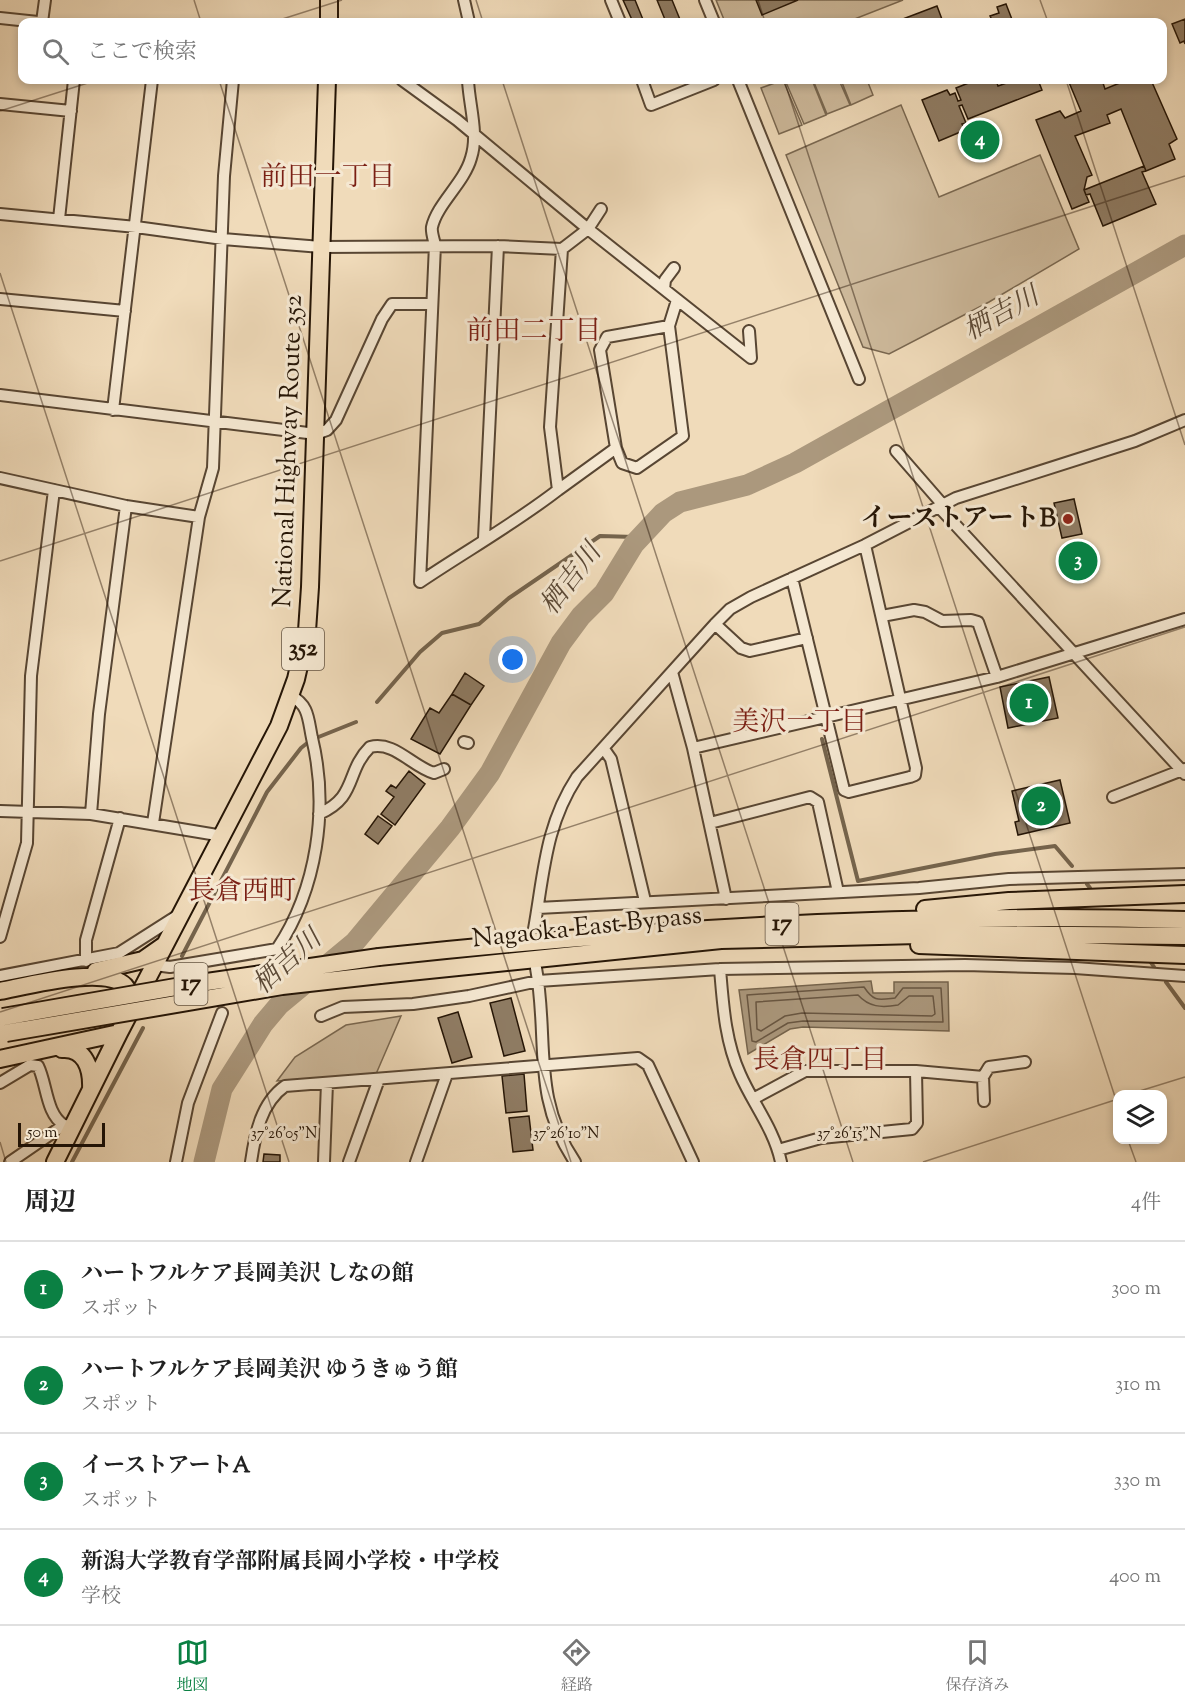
<!DOCTYPE html>
<html lang="ja">
<head>
<meta charset="utf-8">
<style>
	:root { --surface:#fff; --page:#f6f6f6; --text:#222; --muted:#767676; --line:#e0e0e0; --accent:#0b8043 }
	body { margin:0; font-family:"Sorts Mill Goudy","Noto Serif JP",serif; background:var(--page); color:var(--text) }
	.controls { position:absolute; right:18px; bottom:18px; display:grid; overflow:hidden; border-radius:12px; box-shadow:0 3px 9px #0003 }
	.controls button { width:54px; height:54px; display:grid; place-items:center; padding:0; border:0; border-bottom:2px solid var(--line); background:var(--surface); color:var(--text); font:30px sans-serif }
	.scale { position:absolute; left:18px; bottom:15px; width:87px; box-sizing:border-box; padding-left:6px; border:3px solid #251506; border-top:0; font-size:16px; line-height:21px; white-space:nowrap; color:#251506; -webkit-text-stroke:4px #f5e8d2; paint-order:stroke }
	.you { position:absolute; left:513px; top:660px; width:21px; height:21px; margin:-15px; border:4px solid #fff; border-radius:50%; background:#1a73e8; box-shadow:0 0 0 9px #1a73e833 }
	.badge { display:grid; place-items:center; width:39px; height:39px; border-radius:50%; background:var(--accent); color:#fff; font-size:20px; font-weight:700 }
	.pin { position:absolute; translate:-50% -50%; border:3px solid #fff; box-shadow:0 2px 6px #0006 }
	.list { margin:0; padding:0; list-style:none }
	h2 { display:flex; justify-content:space-between; align-items:center; height:78px; margin:0; padding:0 24px; font-size:26px }
	h2 small { font-size:20px; font-weight:400; color:var(--muted) }
	.list li { display:grid; grid-template-columns:39px 1fr auto; gap:18px; align-items:center; box-sizing:border-box; height:96px; padding:0 24px; border-top:2px solid var(--line) }
	.list b { display:block; font-size:22px; white-space:nowrap }
	.list p { margin:0; font-size:20px; white-space:nowrap; color:var(--muted) }
	.list em { font-size:20px; font-style:normal; color:var(--muted) }
	.icon { flex:none; width:33px; height:33px; fill:none; stroke:currentColor; stroke-width:2; stroke-linecap:round; stroke-linejoin:round }
	.map { position:relative; flex:none; width:1185px; height:1162px; overflow:hidden }
	.search { position:absolute; background:var(--surface); box-shadow:0 3px 9px #0003; left:18px; right:18px; top:18px; height:66px; display:flex; align-items:center; gap:15px; box-sizing:border-box; padding:0 21px; border-radius:12px; color:var(--muted); font-size:22px }
	.sheet { height:462px; background:var(--surface) }
	nav { display:flex; justify-content:space-around; align-items:center; box-sizing:border-box; height:84px; border-top:2px solid var(--line); background:var(--surface); font-size:16px; color:var(--muted) }
	nav a { display:grid; justify-items:center; gap:3px }
	nav .on { color:var(--accent) }
	.map>svg:first-child { display:block }
</style>
</head>
<body>
<div class="map">
<svg width="1185" height="1162" viewBox="0 0 1185 1162">
	<rect width="100%" height="100%" fill="#f0dbba"/>
	<filter id="stains"><feTurbulence type="fractalNoise" baseFrequency=".00333" numOctaves="4"/><feColorMatrix values="0 0 0 0 .2 0 0 0 0 .09 0 0 0 0 .02 0 0 0 .5 -.17"/></filter>
	<radialGradient id="worn" r=".72"><stop offset=".6" stop-color="#630" stop-opacity="0"/><stop offset="1" stop-color="#630" stop-opacity=".3"/></radialGradient>
	<!-- green -->
	<path fill="#cdb99b" stroke="#796750" stroke-width="1.5" d="M716 0H903L847 22H725Z
		M783 80 802 125 779 134 761 88Z
		M785 80H812L826 115 804 124Z
		M813 80H839L850 105 827 114Z
		M841 80H867L873 95 851 105Z
		M901 105 939 197 1040 155 1079 249 989 302 889 354 863 347 786 155Z
		M401 1016 376 1074 277 1081 295 1057 346 1025Z"/>
	<!-- water -->
	<path fill="#ab987d" stroke="#75644d" stroke-width="1.5" d="M871 981 873 993H894V982H948L949 1031 803 1027 790 1029 748 1054 739 990Z"/>
	<g fill="none" stroke-linecap="round" stroke-linejoin="round">
		<!-- shore -->
		<path stroke="#685642" stroke-width="1.5" d="M864 987C874 1002 878 1000 895 998L903 988H941L943 1022 803 1021 788 1023 756 1042 752 1041 747 995Z
			M858 995C869 1007 881 1008 898 1005L909 996H933L935 1014 932 1016 802 1013 785 1016 761 1031 757 1029 756 1002Z"/>
		<!-- stream -->
		<path stroke="#75644d" stroke-width="4" d="M377 702 420 652 442 633 479 624 509 598 600 536 635 537 644 534
			M822 739 858 881 995 854 1055 846 1072 866
			M1087 884 1090 888
			M182 956 267 792 301 748 311 740 356 722
			M1150 961 1154 967
			M1166 982 1185 1008
			M72 1162 143 1028"/>
		<!-- river -->
		<path stroke="#ab987d" stroke-width="21" d="M204 1162 222 1089 263 1024 279 1005 355 942 450 828 490 773 561 643 581 616 604 593 634 544 663 513 680 502 747 485 795 463 1185 245"/>
	</g>
	<!-- building -->
	<path fill="#8f7c64" stroke="#251506" stroke-width="1.5" d="M623 0H635L644 22H633Z
		M657 0H672L681 22H666Z
		M756 0H798L762 15Z
		M1006 4 1013 22H993L990 16 999 13 997 7Z
		M937 6 943 22H895Z
		M1185 19V44L1184 41 1180 43 1172 24Z
		M976 80H996L998 86 1015 80H1038L1042 90 968 119 962 105 959 106 966 123 962 124 965 130 939 141 922 100 947 90 950 95 955 93 958 101 961 100 956 88Z
		M1068 80H1102L1105 89 1127 80 1132 82 1151 80 1177 139 1169 144 1175 159 1146 171 1121 109 1107 115 1110 123 1075 136 1092 175 1087 177 1084 190 1089 202 1072 209 1036 120 1060 111 1065 118 1081 111Z
		M1144 166 1146 171 1142 172 1156 204 1103 226 1090 194 1086 195 1084 190Z
		M1074 499 1082 534 1062 538 1054 503Z
		M1083 543 1092 575 1073 580 1065 548Z
		M465 673 484 686 471 705 452 694Z
		M1049 677 1058 718 1008 728 1000 687Z
		M452 694 471 705 440 754 411 739 430 708 439 713Z
		M409 771 425 784 395 825 381 814 394 797 386 791 391 785 396 788Z
		M1060 780 1070 823 1018 835 1015 822 1019 821 1012 791Z
		M378 816 392 826 378 844 365 834Z
		M511 998 525 1051 504 1056 490 1003Z
		M458 1012 472 1057 452 1063 438 1018Z
		M524 1074 527 1111 506 1113 502 1076Z
		M529 1116 533 1150 513 1152 509 1118Z
		M264 1154 280 1155V1162H263Z"/>
	<g fill="none" stroke-linecap="round" stroke-linejoin="round">
		<defs>
			<path id="minor" d="M464 0 469 22
				M611 0 620 22
				M705 0 714 22
				M0 18 38 22
				M42 22 45 0
				M402 80 457 120 588 229 751 358
				M468 80C469 105 479 134 471 158 464 183 437 204 432 227 431 232 434 240 435 245L420 582C466 551 514 524 558 490L550 427 562 249
				M642 80 651 105 714 80
				M738 80 859 379
				M0 104 71 111
				M0 214 136 227 223 239 321 247 498 246 562 249 588 229 601 209
				M59 219 74 80
				M664 289 665 280 674 268
				M0 299 125 311
				M749 331 751 358
				M0 395 316 434 327 430 336 420 382 319 392 304H431
				M113 410 152 80
				M616 448 622 463 637 468 683 436 669 326
				M896 451 943 505
				M0 478 126 506 199 517
				M558 490 616 448 600 350 607 337 669 326 677 300
				M939 507 1185 774
				M484 538 498 246
				M792 578 844 790 849 792 910 777 915 775 916 768 865 545
				M882 616 914 610 925 612 942 621 971 620 978 622 997 677
				M715 624 741 648 750 651 807 638
				M672 672 693 748 726 899
				M464 742 468 743
				M693 748 997 677 1185 619
				M604 749 611 759 645 901
				M1113 797 1185 769
				M0 811 91 814 223 836
				M91 814 99 714 126 506
				M319 814C358 797 345 772 370 747 395 741 411 766 434 773L444 769
				M153 823 199 517 213 468 224 176 233 80
				M710 823 810 797 818 802 838 892
				M538 908 919 888 1009 879 1185 874
				M534 929C544 873 545 826 577 777L715 624 730 609 751 597 865 545 956 498 1135 441 1185 420
				M0 937 27 843 31 676 54 490
				M86 961V940L120 818
				M155 965 170 967 277 949C317 889 329 808 312 738 308 719 309 705 291 696
				M536 968C549 1039 531 1097 575 1162
				M720 969C723 1004 725 1041 740 1074 753 1104 774 1129 781 1162
				M0 976 119 953 177 916
				M321 1016 343 1007 413 1004 469 996 538 981 720 969 965 965 1075 968 1185 976
				M0 1083 30 1065 38 1066C47 1084 46 1114 64 1125
				M753 1099 805 1071H916L983 1077
				M984 1101 983 1077 989 1067 1025 1062
				M778 1150 821 1138 912 1129 917 1123 916 1071
				M10 1162 64 1125 70 1126
				M176 1162 188 1103 222 1013
				M251 1162C255 1134 261 1103 285 1086L638 1058 648 1065 693 1162
				M324 1162 327 1083
				M349 1162 379 1079
				M416 1162 447 1074"/>
			<path id="highway" d="M329 22V0
				M925 909 1009 901 1185 894
				M919 945 1185 955
				M379 957C648 928 915 912 1185 920
				M96 971 143 960 163 946
				M380 975 721 940 957 934 1185 936
				M0 991C27 986 105 965 125 986 130 992 130 1001 130 1008
				M62 1049C85 1047 92 1069 91 1089
				M0 1059 119 1033
				M55 1162 119 1033 279 726 296 679 307 631 310 587 327 80"/>
		</defs>
		<!-- minor casing -->
		<use href="#minor" stroke="#584633" stroke-width="14"/>
		<!-- highway casing -->
		<use href="#highway" stroke="#251506" stroke-width="20"/>
		<!-- minor -->
		<use href="#minor" stroke="#f5e8d2" stroke-width="10"/>
		<!-- highway -->
		<use href="#highway" stroke="#f0dbba" stroke-width="16"/>
		<defs>
			<path id="highway-bridge" d="M3 1017 193 984 379 957
				M6 1033 282 986 380 975"/>
		</defs>
		<!-- highway-bridge casing -->
		<use href="#highway-bridge" stroke="#251506" stroke-width="20" stroke-linecap="butt"/>
		<!-- highway-bridge -->
		<use href="#highway-bridge" stroke="#f0dbba" stroke-width="16"/>
	</g>
	<!-- ticks -->
	<path fill="none" stroke="#251506" stroke-width="1.5" stroke-opacity="0.45" d="M194 0 201 22M476 0 483 22M758 0 765 22M1040 0 1048 22M273 22 342 0M219 80 571 1162M502 80 853 1162M784 80 1118 1106M1066 80 1185 445M0 111 97 80M0 273 289 1162M0 561 1185 176M0 1012 1185 627M1130 1094 1185 1077M1128 1140 1136 1162M0 1142 6 1162M923 1162 1118 1099"/>
	<!-- markers -->
	<circle fill="#8f2418" stroke="#f5e8d2" stroke-width="2" cx="1068" cy="519" r="6"/>
	<g text-anchor="middle" dominant-baseline="central" stroke-width="6" stroke-linejoin="round" paint-order="stroke">
		<!-- shield labels -->
		<g fill="#f5e8d2" stroke="#635443" stroke-width="1.5">
			<rect x="282" y="628" width="42" height="42" rx="4.5"/>
			<rect x="765.5" y="903" width="33" height="42" rx="4.5"/>
			<rect x="174.5" y="963" width="33" height="42" rx="4.5"/>
		</g>
		<g font-size="24" font-weight="bold" fill="#251506">
			<text x="303" y="649">352</text>
			<text x="782" y="924">17</text>
			<text x="191" y="984">17</text>
		</g>
		<!-- street labels -->
		<g font-size="26" fill="#251506" stroke="#f5e8d2">
			<text transform="translate(289 451) rotate(-88)">National Highway Route 352</text>
			<text transform="translate(587 928) rotate(-6)">Nagaoka East Bypass</text>
		</g>
		<!-- poi labels -->
		<g font-size="26" font-weight="bold" fill="#251506" stroke="#f5e8d2" text-anchor="end">
			<text x="1056" y="519">イーストアートB</text>
		</g>
		<!-- neighbourhood labels -->
		<g font-size="27" fill="#7a1f14" stroke="#f5e8d2">
			<text x="328" y="178">前田一丁目</text>
			<text x="534" y="332">前田二丁目</text>
			<text x="800" y="723">美沢一丁目</text>
			<text x="242" y="892">長倉西町</text>
			<text x="820" y="1061">長倉四丁目</text>
		</g>
		<!-- water labels -->
		<g font-size="27" font-style="italic" fill="#5b4936" stroke="#f5e8d2">
			<text transform="translate(1002 315) rotate(-29)">栖吉川</text>
			<text transform="translate(572 580) rotate(-53)">栖吉川</text>
			<text transform="translate(288 963) rotate(-42)">栖吉川</text>
		</g>
	</g>
	<g font-size="15" text-anchor="middle" fill="#251506" stroke="#f5e8d2" stroke-width="6" stroke-linejoin="round" paint-order="stroke">
		<text x="284" y="1138">37°26'05"N</text>
		<text x="566" y="1138">37°26'10"N</text>
		<text x="849" y="1138">37°26'15"N</text>
	</g>
	<rect width="100%" height="100%" filter="url(#stains)"/>
	<rect width="100%" height="100%" fill="url(#worn)"/>
</svg>
<div class="controls">
<button><svg class="icon" aria-label="layers" viewBox="0 0 24 24"><path d="M12 4l9 5-9 5-9-5zM3 14l9 5 9-5"/></svg></button>
</div>
<div class="scale">50 m</div>
<div class="you"></div>
<div class="pin badge" style="left:1029px;top:703px">1</div>
<div class="pin badge" style="left:1041px;top:806px">2</div>
<div class="pin badge" style="left:1078px;top:561px">3</div>
<div class="pin badge" style="left:980px;top:140px">4</div>
<div class="search"><svg class="icon" aria-label="search" viewBox="0 0 24 24"><circle cx="10" cy="10" r="6"/><path d="M15 15l6 6"/></svg>ここで検索</div>
</div>
<section class="sheet">
<h2>周辺<small>4件</small></h2>
<ul class="list">
<li><span class="badge">1</span><div><b>ハートフルケア長岡美沢 しなの館</b><p>スポット</p></div><em>300 m</em></li>
<li><span class="badge">2</span><div><b>ハートフルケア長岡美沢 ゆうきゅう館</b><p>スポット</p></div><em>310 m</em></li>
<li><span class="badge">3</span><div><b>イーストアートA</b><p>スポット</p></div><em>330 m</em></li>
<li><span class="badge">4</span><div><b>新潟大学教育学部附属長岡小学校・中学校</b><p>学校</p></div><em>400 m</em></li>
</ul>
</section>
<nav>
<a class="on"><svg class="icon" aria-label="map" viewBox="0 0 24 24"><path d="M3 6l6-2 6 2 6-2v14l-6 2-6-2-6 2zM9 4v14M15 6v14"/></svg>地図</a>
<a><svg class="icon" aria-label="directions" viewBox="0 0 24 24"><path d="M12 3l9 9-9 9-9-9zM9 14v-3h6M13 9l2 2-2 2"/></svg>経路</a>
<a><svg class="icon" aria-label="saved" viewBox="0 0 24 24"><path d="M7 4h10v16l-5-4-5 4z"/></svg>保存済み</a>
</nav>
</body>
</html>
